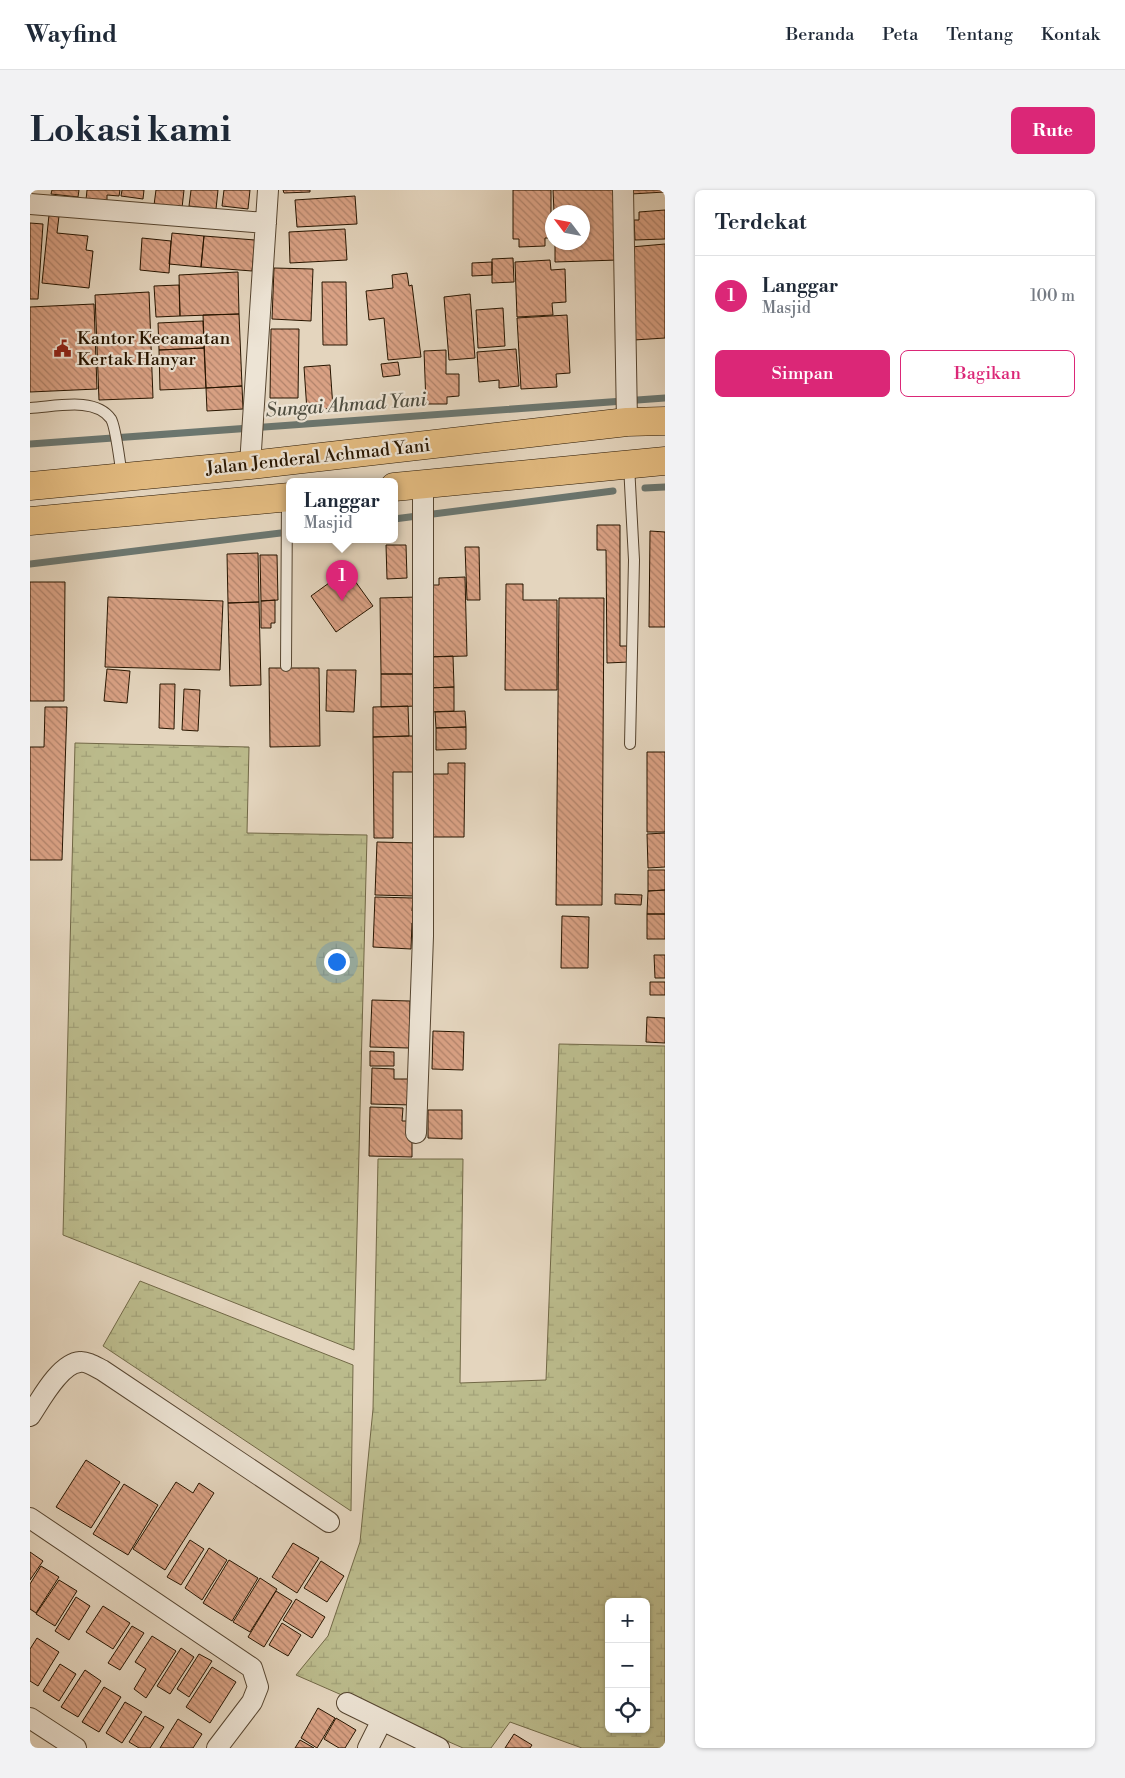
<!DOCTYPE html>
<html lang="id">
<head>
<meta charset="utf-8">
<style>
	:root { --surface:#fff; --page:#f2f2f3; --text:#1f2937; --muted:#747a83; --line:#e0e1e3; --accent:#db2777 }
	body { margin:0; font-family:"Libre Bodoni",serif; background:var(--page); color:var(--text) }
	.controls { position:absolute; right:15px; bottom:15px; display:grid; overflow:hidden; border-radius:8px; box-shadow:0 1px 4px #0004 }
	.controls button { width:45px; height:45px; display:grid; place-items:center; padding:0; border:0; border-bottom:1px solid var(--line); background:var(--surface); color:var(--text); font:25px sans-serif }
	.compass { position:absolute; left:515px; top:15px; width:45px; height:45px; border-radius:50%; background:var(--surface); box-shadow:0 1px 4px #0004; rotate:302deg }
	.you { position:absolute; left:306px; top:771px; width:18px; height:18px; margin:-12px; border:4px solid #fff; border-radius:50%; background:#1a73e8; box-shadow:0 0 0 8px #1a73e833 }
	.badge { display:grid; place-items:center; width:32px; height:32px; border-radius:50%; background:var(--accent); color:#fff; font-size:16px; font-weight:700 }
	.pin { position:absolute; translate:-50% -41px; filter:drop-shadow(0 1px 2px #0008) }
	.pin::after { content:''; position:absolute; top:26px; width:18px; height:15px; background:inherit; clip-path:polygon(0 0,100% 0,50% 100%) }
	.popup { position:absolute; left:256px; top:288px; width:112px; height:65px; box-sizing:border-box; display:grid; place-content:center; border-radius:8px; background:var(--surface); filter:drop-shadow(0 1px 4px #0005); font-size:16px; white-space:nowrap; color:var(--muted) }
	.popup b { font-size:19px; color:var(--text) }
	.popup::after { content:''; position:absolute; left:50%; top:100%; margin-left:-10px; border:10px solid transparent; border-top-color:var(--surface) }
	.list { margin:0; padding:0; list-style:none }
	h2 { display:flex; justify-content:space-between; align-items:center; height:65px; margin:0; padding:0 20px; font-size:21px }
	h2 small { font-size:16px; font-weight:400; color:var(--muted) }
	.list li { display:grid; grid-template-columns:32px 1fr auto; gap:15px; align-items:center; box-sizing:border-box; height:80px; padding:0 20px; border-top:1px solid var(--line) }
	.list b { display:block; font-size:19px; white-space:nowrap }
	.list p { margin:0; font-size:16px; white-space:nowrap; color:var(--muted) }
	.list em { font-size:16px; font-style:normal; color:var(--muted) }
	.actions { display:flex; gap:10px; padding:15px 20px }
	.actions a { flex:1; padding:11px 0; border:1px solid var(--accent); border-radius:8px; text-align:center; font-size:18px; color:var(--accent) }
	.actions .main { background:var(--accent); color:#fff }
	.icon { flex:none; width:28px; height:28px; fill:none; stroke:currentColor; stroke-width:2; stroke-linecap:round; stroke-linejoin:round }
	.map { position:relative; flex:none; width:635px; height:1558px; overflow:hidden; border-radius:8px }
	header { display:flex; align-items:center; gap:30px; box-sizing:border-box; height:70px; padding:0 25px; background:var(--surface); border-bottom:1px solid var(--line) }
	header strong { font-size:24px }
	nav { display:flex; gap:28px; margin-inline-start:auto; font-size:18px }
	.intro { display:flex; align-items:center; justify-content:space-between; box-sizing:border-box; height:120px; padding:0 30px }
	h1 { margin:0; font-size:35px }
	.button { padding:12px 22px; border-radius:8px; background:var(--accent); color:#fff; font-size:18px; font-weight:700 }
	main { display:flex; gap:30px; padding:0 30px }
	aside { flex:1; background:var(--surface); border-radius:8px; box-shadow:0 1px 4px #0004 }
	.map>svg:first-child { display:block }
</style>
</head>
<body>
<header>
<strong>Wayfind</strong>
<nav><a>Beranda</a><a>Peta</a><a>Tentang</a><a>Kontak</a></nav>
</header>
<div class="intro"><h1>Lokasi kami</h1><a class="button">Rute</a></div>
<main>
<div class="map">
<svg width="635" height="1558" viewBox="0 0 635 1558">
	<defs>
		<pattern id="wetland-marsh" width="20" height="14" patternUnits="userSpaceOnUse" patternTransform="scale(1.25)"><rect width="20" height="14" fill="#bbbb8c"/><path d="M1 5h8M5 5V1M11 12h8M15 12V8" fill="none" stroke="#a1a077"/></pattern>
		<pattern id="building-back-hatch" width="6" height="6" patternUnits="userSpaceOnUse" patternTransform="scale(1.25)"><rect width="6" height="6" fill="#d9a184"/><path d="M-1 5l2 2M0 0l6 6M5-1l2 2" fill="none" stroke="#b0826a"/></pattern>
	</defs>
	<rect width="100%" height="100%" fill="#e4d5be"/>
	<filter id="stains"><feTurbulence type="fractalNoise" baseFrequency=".004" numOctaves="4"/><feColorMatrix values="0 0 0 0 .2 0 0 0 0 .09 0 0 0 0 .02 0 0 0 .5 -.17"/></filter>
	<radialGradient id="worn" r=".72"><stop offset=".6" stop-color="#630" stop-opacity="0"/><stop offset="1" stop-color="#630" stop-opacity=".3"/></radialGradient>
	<!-- wetland -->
	<path fill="url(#wetland-marsh)" stroke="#716846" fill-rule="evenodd" d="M45 553 219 557 217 643 337 645 324 1160 33 1045Z
		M529 854 635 856V1558H552L480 1532 461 1558H433L266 1485 298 1446 330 1352 343 1219 348 969H433L430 1193 516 1190ZM579 1412H616V1539H579Z
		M110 1091 323 1175 321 1321 73 1156Z"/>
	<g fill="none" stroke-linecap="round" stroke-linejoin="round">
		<!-- stream -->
		<path stroke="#6b766f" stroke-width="7" d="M0 254 635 208
			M615 298 635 297
			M364 329 583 301
			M0 374 259 342"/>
	</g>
	<!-- building -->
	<path fill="url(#building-back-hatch)" stroke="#271500" d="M22 0H49L48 7 21 4Z
		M57 0H90L89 6 77 5V12L56 10Z
		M92 0H114L113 9 91 6Z
		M126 0H154L152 18 124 15Z
		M161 0H188L186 19 159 16Z
		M194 0H220L218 19 192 16Z
		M253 0H280V2L254 3Z
		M483 0H521V48H515V56L489 57V49H483Z
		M523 0H587L588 70 525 72V52H552V22H524Z
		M601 0H635V2L601 4Z
		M325 6 327 34 267 37 265 10Z
		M635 20V49L605 50 604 30H609V22Z
		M19 25 29 26 27 43 58 46 56 60 63 61 59 98 12 93Z
		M0 33 13 34 8 109H0Z
		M315 39 317 70 260 73 259 42Z
		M142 43 174 46 171 77 139 74Z
		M174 46 225 50 222 81 171 77Z
		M112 48 141 51 139 83 110 80Z
		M635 54V148L604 150 601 57Z
		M483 68 484 92 462 93V69Z
		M520 70 521 80 535 79 536 112 522 113 523 125 487 127 485 72Z
		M462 72V85L442 86V73Z
		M244 78 283 79 281 131 242 129Z
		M208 82 209 124 150 126 149 85Z
		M377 83 379 96 382 95 391 167 358 170 354 128 339 130 336 101 363 98 362 85Z
		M292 92H316L317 155H293Z
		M149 95 150 126 126 127 124 96Z
		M119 102 123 208 69 210 65 105Z
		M440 104 445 168 419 170 414 107Z
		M64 114 67 199 0 202V117Z
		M473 118 475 156 448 158 446 120Z
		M209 124 212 196 176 198 173 125Z
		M537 125 540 183 526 184 527 197 491 199 487 128Z
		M173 131 174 158 129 160 128 133Z
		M241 139H269L268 208H240Z
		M174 158 176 198 130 200 129 160Z
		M486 159 489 196 469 198V190L449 192 447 162Z
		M416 160V184H429V206L417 207V214H396L394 161Z
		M368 172 370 185 353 187 351 174Z
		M300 175 303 218 277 221 274 177Z
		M212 196 213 219 177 221 176 198Z
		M567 335H590V456H600L599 472 577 473 576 360H567Z
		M620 341 635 342V437H619Z
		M356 355H376L377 388 357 389Z
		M435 357H449L450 410H437Z
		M228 363 229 412 198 413 197 364Z
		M230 365H247L248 410 231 411Z
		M317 380 343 416 306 442 281 406Z
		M435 387 437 466 396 467 395 395H409V388Z
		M0 392H35L34 511H0Z
		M476 394H493V410H527V500H475Z
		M78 407 193 411 190 480 75 477Z
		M388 407 389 484H351L350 408Z
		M529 408H574L572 715H526Z
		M245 410V433H241V438H231V411Z
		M229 412 231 495 200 496 198 413Z
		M423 466 424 497 397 498 396 467Z
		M239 478H289L290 556 240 557Z
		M77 479 100 481 97 513 74 511Z
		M297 480H326L324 522 296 521Z
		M351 484H389V516L351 517Z
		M130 494H145L144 539 129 538Z
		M424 497V521L398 522 397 498Z
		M154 499 170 500 168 541 152 540Z
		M378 516 379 546 343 547V517Z
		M15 517H37L32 670H0V557H14Z
		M435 521 436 537 406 538 405 522Z
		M436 537V559L406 560V538Z
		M379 546H383L384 582H363V648H344L343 547Z
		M617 562H635V642H617Z
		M418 573H435L434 647H399V584H418Z
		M635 643V677L618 678 617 644Z
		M347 652 387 653 385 706 345 705Z
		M618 680H635V700L618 701Z
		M635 700V724H617L618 701Z
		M585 704 612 705 611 715 585 714Z
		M345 707 383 708 382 721H388L387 733H382L381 759 343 757Z
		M617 724H635V749H617Z
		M532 726 559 727 558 778H531Z
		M624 765H635V788H625Z
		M620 792H635V805H620Z
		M342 810 380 811 379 858 340 857Z
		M617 827 635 828V853L616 852Z
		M403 841 434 842 433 880 402 879Z
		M340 861 364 862V876H340Z
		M342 878 364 879V889H382V915L341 914Z
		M340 917 373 918 372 931H382V967L339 966Z
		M398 920H432V949L398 948Z
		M56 1270 90 1292 61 1338 26 1317Z
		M146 1292 163 1303 169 1293 184 1303 135 1380 103 1359Z
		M94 1294 128 1315 98 1365 63 1344Z
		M160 1350 174 1359 151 1395 137 1387Z
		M263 1353 289 1368 267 1403 242 1387Z
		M179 1358 197 1370 172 1410 155 1398Z
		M0 1362 13 1371 0 1390Z
		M199 1370 228 1388 202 1431 173 1413Z
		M291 1371 314 1386 297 1412 274 1398Z
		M11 1376 29 1387 6 1423 0 1419V1394Z
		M230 1388 247 1399 220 1442 203 1432Z
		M29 1390 47 1401 25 1436 6 1424Z
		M246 1401 262 1411 234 1457 218 1447Z
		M46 1407 60 1416 39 1450 25 1441Z
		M266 1409 295 1427 282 1448 253 1430Z
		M73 1416 100 1433 83 1459 56 1442Z
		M252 1433 271 1445 258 1466 239 1455Z
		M102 1436 114 1443 90 1480 78 1473Z
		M122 1446 146 1461 116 1508 104 1499 116 1479 105 1472Z
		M7 1448 29 1462 8 1496 0 1491V1459Z
		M151 1458 164 1467 140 1504 127 1496Z
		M169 1464 182 1471 159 1507 147 1499Z
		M30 1474 46 1484 29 1511 13 1501Z
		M182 1477 206 1492 180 1533 156 1517Z
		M55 1480 71 1491 48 1527 31 1517Z
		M74 1497 91 1507 69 1542 52 1532Z
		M95 1512 112 1522 92 1553 76 1543Z
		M288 1518 305 1528 287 1558 271 1548Z
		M115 1526 134 1537 120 1558H109L99 1552Z
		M306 1528 326 1540 315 1558H309L294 1549Z
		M148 1529 172 1544 163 1558H130Z
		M484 1544 502 1555 500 1558H475Z
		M270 1550 284 1558H265Z"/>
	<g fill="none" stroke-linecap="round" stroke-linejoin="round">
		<defs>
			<path id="lane" d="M0 218C24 217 65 206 81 229 86 237 90 275 92 286
				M599 275 604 370 600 554
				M256 476 257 308"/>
			<path id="street" d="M593 0 597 232
				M0 14 236 33
				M220 275 238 0
				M386 943 393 746V294
				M0 1226C10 1211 30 1173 50 1172 56 1171 66 1177 72 1180L299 1332
				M0 1328 222 1478 228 1497 222 1512 187 1558
				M317 1513 409 1558
				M0 1528 46 1558
				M338 1558 352 1530"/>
			<path id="highway" d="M0 296 220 275 597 232 635 231
				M364 297 635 271
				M0 331 260 307"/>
		</defs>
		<!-- lane casing -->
		<use href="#lane" stroke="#564530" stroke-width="12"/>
		<!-- street casing -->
		<use href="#street" stroke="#564530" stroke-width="22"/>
		<!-- highway casing -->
		<use href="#highway" stroke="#271500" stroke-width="29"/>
		<!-- lane -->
		<use href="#lane" stroke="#ede4d5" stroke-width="10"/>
		<!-- street -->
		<use href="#street" stroke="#ede4d5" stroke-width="20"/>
		<!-- highway -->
		<use href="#highway" stroke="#e2ba7f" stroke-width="28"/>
	</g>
	<!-- icons -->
	<defs>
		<symbol id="civic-bare" viewBox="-9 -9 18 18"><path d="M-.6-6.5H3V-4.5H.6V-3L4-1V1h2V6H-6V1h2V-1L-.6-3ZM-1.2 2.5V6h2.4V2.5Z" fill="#8f2418" stroke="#ede4d5" stroke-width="2.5" paint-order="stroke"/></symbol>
	</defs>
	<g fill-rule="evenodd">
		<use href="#civic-bare" x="20" y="146" width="25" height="25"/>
	</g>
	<g text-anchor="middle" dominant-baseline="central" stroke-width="4.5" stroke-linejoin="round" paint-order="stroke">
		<!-- poi labels -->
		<g font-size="18" fill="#271500" stroke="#ede4d5" text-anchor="start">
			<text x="47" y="148">Kantor Kecamatan<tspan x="47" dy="21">Kertak Hanyar</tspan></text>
		</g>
		<!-- street labels -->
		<g font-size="18" fill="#271500" stroke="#ede4d5">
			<text transform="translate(288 267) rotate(-6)">Jalan Jenderal Achmad Yani</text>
		</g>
		<!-- water labels -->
		<g font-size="19" font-style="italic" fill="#4f4e41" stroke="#ede4d5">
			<text transform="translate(316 215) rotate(-4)">Sungai Ahmad Yani</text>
		</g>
	</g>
	<rect width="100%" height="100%" filter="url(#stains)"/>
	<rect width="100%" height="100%" fill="url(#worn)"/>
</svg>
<div class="controls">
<button>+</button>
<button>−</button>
<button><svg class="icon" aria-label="locate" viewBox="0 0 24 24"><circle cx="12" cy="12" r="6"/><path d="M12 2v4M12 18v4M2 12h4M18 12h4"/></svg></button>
</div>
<svg class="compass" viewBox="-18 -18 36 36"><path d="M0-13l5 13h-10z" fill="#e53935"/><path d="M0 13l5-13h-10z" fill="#747a83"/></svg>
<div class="you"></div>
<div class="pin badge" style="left:312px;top:411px">1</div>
<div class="popup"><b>Langgar</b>Masjid</div>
</div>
<aside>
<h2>Terdekat<small></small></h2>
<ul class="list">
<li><span class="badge">1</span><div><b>Langgar</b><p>Masjid</p></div><em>100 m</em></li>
</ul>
<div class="actions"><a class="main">Simpan</a><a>Bagikan</a></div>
</aside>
</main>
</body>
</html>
